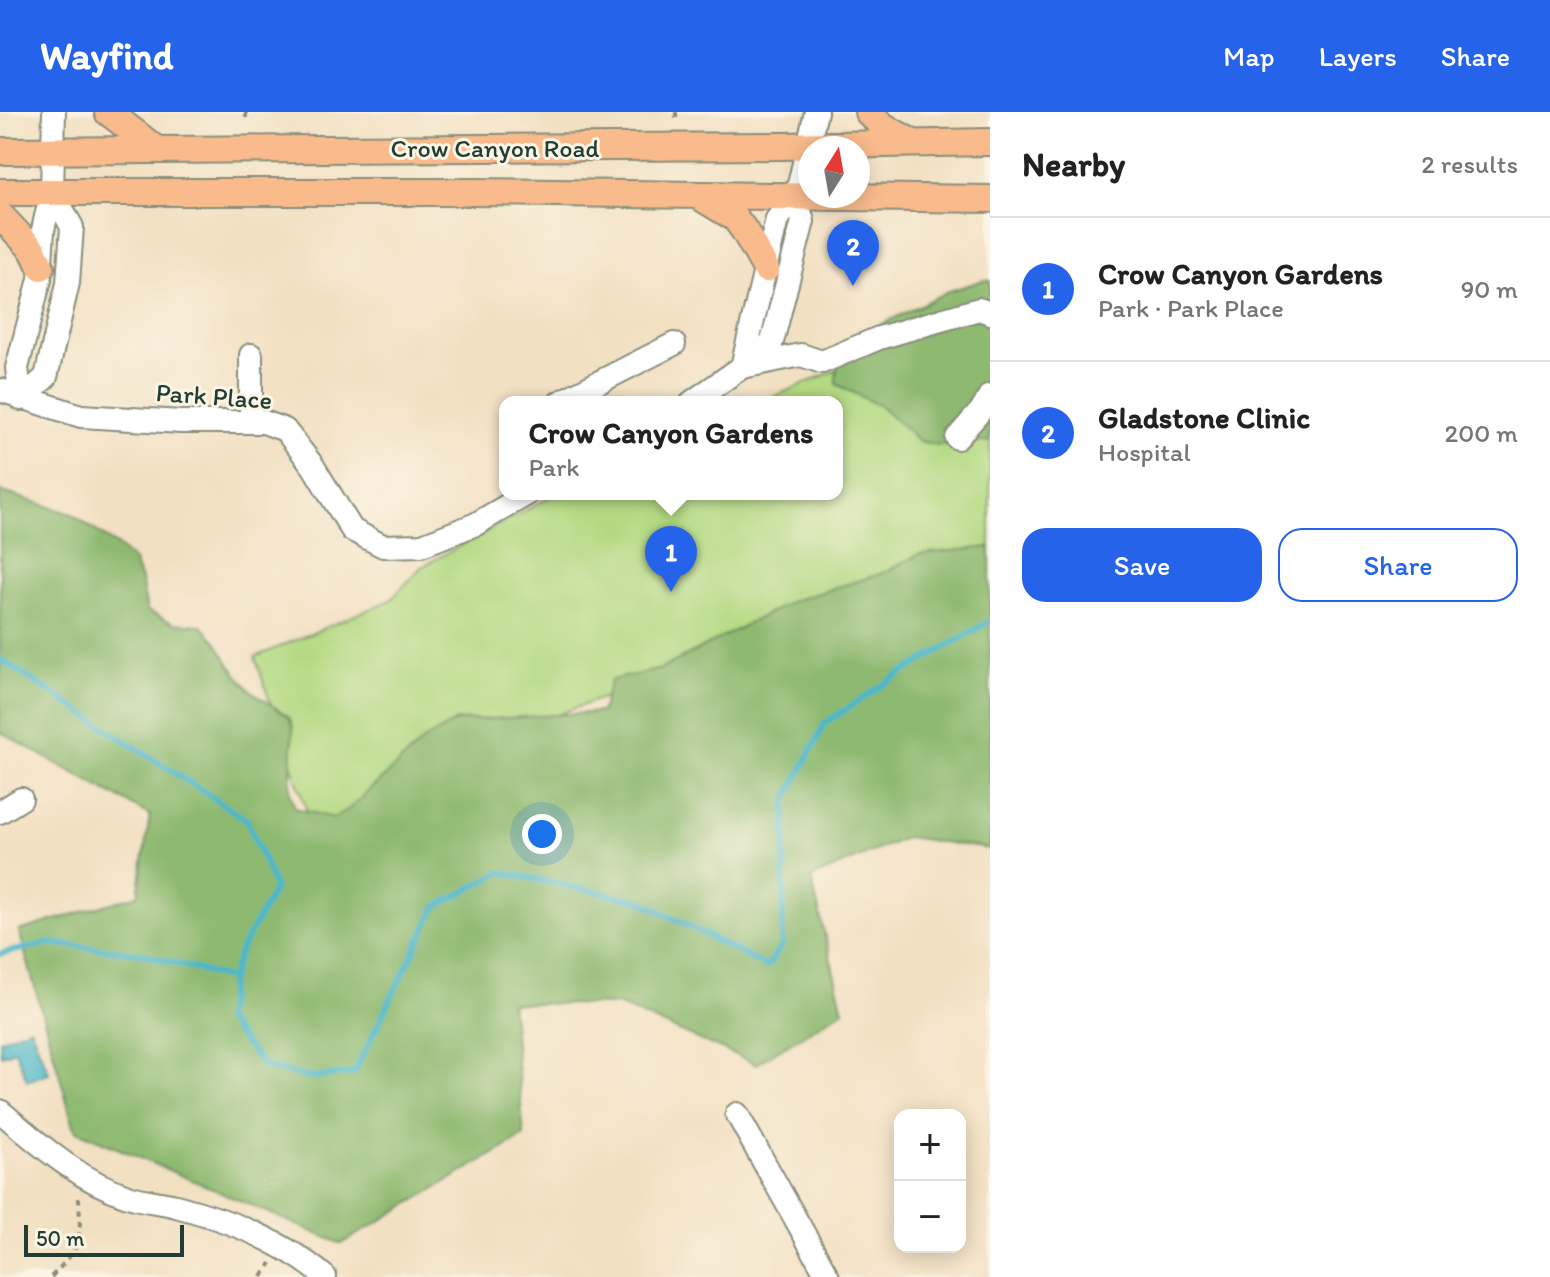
<!DOCTYPE html>
<html lang="en">
<head>
<meta charset="utf-8">
<style>
	:root { --surface:#fff; --page:#f2f2f2; --text:#222; --muted:#767676; --line:#e0e0e0; --accent:#2563eb }
	body { margin:0; font-family:Itim,sans-serif; background:var(--page); color:var(--text) }
	.controls { position:absolute; right:24px; bottom:24px; display:grid; overflow:hidden; border-radius:16px; box-shadow:0 4px 20px #0003 }
	.controls button { width:72px; height:72px; display:grid; place-items:center; padding:0; border:0; border-bottom:2px solid var(--line); background:var(--surface); color:var(--text); font:40px sans-serif }
	.compass { position:absolute; left:798px; top:24px; width:72px; height:72px; border-radius:50%; background:var(--surface); box-shadow:0 4px 20px #0003; rotate:11deg }
	.scale { position:absolute; left:24px; bottom:20px; width:160px; box-sizing:border-box; padding-left:8px; border:4px solid #1f3d34; border-top:0; font-size:22px; line-height:28px; white-space:nowrap; color:#1f3d34; -webkit-text-stroke:6px #fcf5e5; paint-order:stroke }
	.you { position:absolute; left:542px; top:722px; width:28px; height:28px; margin:-20px; border:6px solid #fff; border-radius:50%; background:#1a73e8; box-shadow:0 0 0 12px #1a73e833 }
	.badge { display:grid; place-items:center; width:52px; height:52px; border-radius:50%; background:var(--accent); color:#fff; font-size:26px; font-weight:700 }
	.pin { position:absolute; translate:-50% -66px; filter:drop-shadow(0 2px 4px #0008) }
	.pin::after { content:''; position:absolute; top:42px; width:28px; height:24px; background:inherit; clip-path:polygon(0 0,100% 0,50% 100%) }
	.popup { position:absolute; left:499px; top:284px; width:344px; height:104px; box-sizing:border-box; display:grid; place-content:center; border-radius:16px; background:var(--surface); filter:drop-shadow(0 2px 6px #0005); font-size:26px; white-space:nowrap; color:var(--muted) }
	.popup b { font-size:30px; color:var(--text) }
	.popup::after { content:''; position:absolute; left:50%; top:100%; margin-left:-16px; border:16px solid transparent; border-top-color:var(--surface) }
	.list { margin:0; padding:0; list-style:none }
	h2 { display:flex; justify-content:space-between; align-items:center; height:104px; margin:0; padding:0 32px; font-size:34px }
	h2 small { font-size:26px; font-weight:400; color:var(--muted) }
	.list li { display:grid; grid-template-columns:52px 1fr auto; gap:24px; align-items:center; box-sizing:border-box; height:144px; padding:0 32px; border-top:2px solid var(--line) }
	.list b { display:block; font-size:30px; white-space:nowrap }
	.list p { margin:0; font-size:26px; white-space:nowrap; color:var(--muted) }
	.list em { font-size:26px; font-style:normal; color:var(--muted) }
	.actions { display:flex; gap:16px; padding:24px 32px }
	.actions a { flex:1; padding:18px 0; border:2px solid var(--accent); border-radius:24px; text-align:center; font-size:28px; color:var(--accent) }
	.actions .main { background:var(--accent); color:#fff }
	.map { position:relative; flex:none; width:990px; height:1165px; overflow:hidden }
	header { display:flex; align-items:center; gap:48px; box-sizing:border-box; height:112px; padding:0 40px; background:var(--accent); color:#fff }
	header strong { font-size:38px }
	nav { display:flex; gap:44px; margin-inline-start:auto; font-size:28px }
	main { display:flex }
	aside { flex:1; background:var(--surface) }
	.map>svg:first-child { display:block }
</style>
</head>
<body>
<header>
<strong>Wayfind</strong>
<nav><a>Map</a><a>Layers</a><a>Share</a></nav>
</header>
<main>
<div class="map">
<svg width="990" height="1165" viewBox="0 0 990 1165">
	<rect width="100%" height="100%" fill="#fcf5e5"/>
	<filter id="ink" filterUnits="userSpaceOnUse"><feTurbulence type="fractalNoise" baseFrequency=".0125" numOctaves="2"/><feDisplacementMap in="SourceGraphic" scale="16" xChannelSelector="R" yChannelSelector="G"/><feConvolveMatrix kernelMatrix="1 2 1 2 8 2 1 2 1" color-interpolation-filters="sRGB"/></filter>
	<filter id="wash" filterUnits="userSpaceOnUse"><feTurbulence type="fractalNoise" baseFrequency=".006" numOctaves="4" result="noise"/><feDisplacementMap in="SourceGraphic" scale="32" xChannelSelector="R" yChannelSelector="G"/><feGaussianBlur stdDeviation="1.8" result="paint"/><feColorMatrix in="noise" values="0 0 0 0 0 0 0 0 0 0 0 0 0 0 0 0 0 1.4 0 .05"/><feComposite in="paint" operator="in"/></filter>
	<g filter="url(#wash)">
		<rect width="100%" height="100%" fill="#f2e0c2"/>
		<!-- green -->
		<path fill="#b3d982" stroke="#698b5b" stroke-width="2" d="M919 223 990 244V472L840 498 494 626 318 731 255 545 391 488 421 455 556 382H837V290H761Z"/>
		<!-- forest -->
		<path fill="#8eb970" stroke="#567b52" stroke-width="2" d="M984 168 990 169V329L937 333 919 329 882 295 836 272 837 254 865 221 946 180Z
			M0 379 72 402 119 435 134 449 141 468 147 499 174 511 201 513 216 529 230 553 250 578 289 605 293 615 290 680 295 696 333 706 349 697 425 627 456 609 601 600 611 568 661 557 792 489 880 462 920 442 990 435V737L907 725 811 766 843 898 756 952 618 893 511 891 524 1024 341 1132 75 1018 19 819 138 783 150 703 0 620Z"/>
		<!-- water -->
		<path fill="#4cb7c9" stroke="#367a7e" stroke-width="2" d="M30 915 49 961 27 969 15 938 1 943 0 928Z"/>
		<g fill="none" stroke-linecap="round" stroke-linejoin="round">
			<!-- stream -->
			<path stroke="#4cb7c9" stroke-width="6" d="M0 547 247 708 275 776 240 839 231 867 225 908 264 954 310 966 354 961 436 795 501 760 641 789 767 855 782 833 786 689 825 611 900 562 990 509
				M0 842 49 831 140 841 231 867"/>
		</g>
	</g>
	<g filter="url(#ink)">
		<g fill="none" stroke-linecap="round" stroke-linejoin="round">
			<defs>
				<path id="minor" d="M251 243V310
					M742 255 777 107 796 85 816 0
					M742 255 801 243 822 250 879 226 979 197 990 201
					M0 278 81 304 182 310H264L285 318 313 354 352 418 383 434 422 433 476 412 527 382
					M21 287 17 256 40 167 43 118 52 79 54 0
					M21 287 46 265 68 171 72 115 52 79
					M560 290 674 232
					M692 290 742 255 772 230 803 109 796 85
					M957 326 984 295 990 283
					M0 700 21 687
					M0 999C38 1031 79 1069 128 1084 143 1089 160 1090 176 1094 229 1108 284 1129 325 1165
					M737 1002 828 1165"/>
				<path id="major" d="M108 0 157 38
					M868 0 883 14 911 30
					M0 39 780 34 990 30
					M0 80H473L990 87
					M697 83 735 106 744 118 766 157
					M0 103 33 138 41 155"/>
			</defs>
			<!-- minor casing -->
			<use href="#minor" stroke="#888e7b" stroke-width="26"/>
			<!-- major casing -->
			<use href="#major" stroke="#888e7b" stroke-width="30"/>
			<!-- path -->
			<path stroke="#888e7b" stroke-width="4" stroke-dasharray="6 6" stroke-linecap="butt" d="M246 0V9
				M676 0V7
				M51 1165C82 1133 81 1130 79 1086
				M262 1165 271 1151"/>
			<!-- minor -->
			<use href="#minor" stroke="#fff" stroke-width="22"/>
			<!-- major -->
			<use href="#major" stroke="#fabb8c" stroke-width="26"/>
		</g>
	</g>
	<g text-anchor="middle" dominant-baseline="central" stroke-width="6" stroke-linejoin="round" paint-order="stroke">
		<!-- street labels -->
		<g font-size="26" fill="#1f3d34" stroke="#fcf5e5">
			<text x="495" y="36">Crow Canyon Road</text>
			<text transform="translate(214 284) rotate(4)">Park Place</text>
		</g>
	</g>
</svg>
<div class="controls">
<button>+</button>
<button>−</button>
</div>
<svg class="compass" viewBox="-18 -18 36 36"><path d="M0-13l5 13h-10z" fill="#e53935"/><path d="M0 13l5-13h-10z" fill="#767676"/></svg>
<div class="scale">50 m</div>
<div class="you"></div>
<div class="pin badge" style="left:671px;top:480px">1</div>
<div class="popup"><b>Crow Canyon Gardens</b>Park</div>
<div class="pin badge" style="left:853px;top:174px">2</div>
</div>
<aside>
<h2>Nearby<small>2 results</small></h2>
<ul class="list">
<li><span class="badge">1</span><div><b>Crow Canyon Gardens</b><p>Park · Park Place</p></div><em>90 m</em></li>
<li><span class="badge">2</span><div><b>Gladstone Clinic</b><p>Hospital</p></div><em>200 m</em></li>
</ul>
<div class="actions"><a class="main">Save</a><a>Share</a></div>
</aside>
</main>
</body>
</html>
